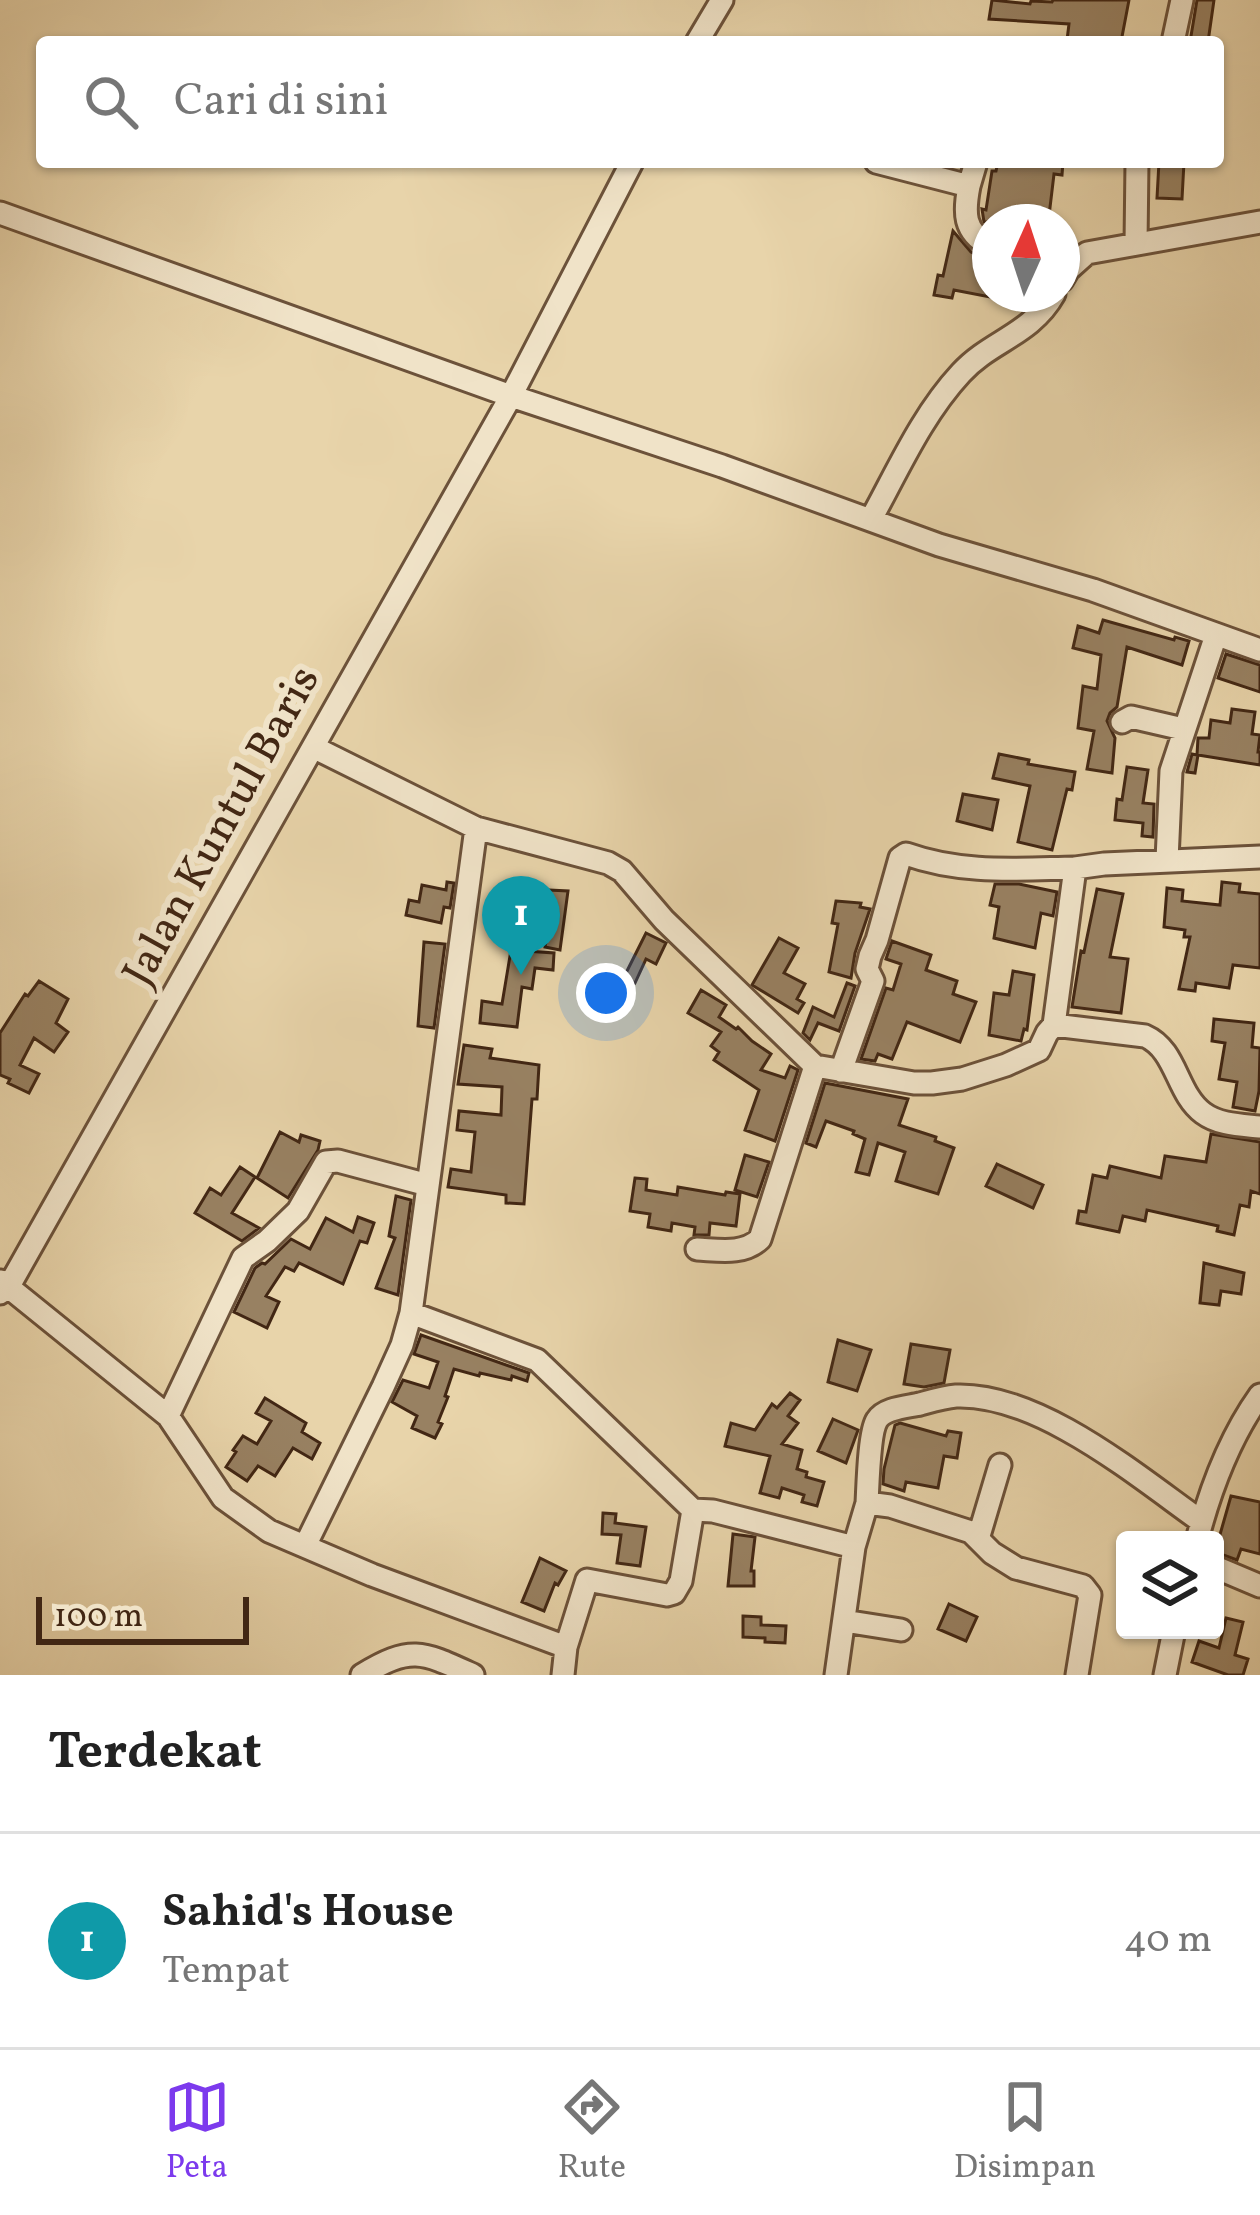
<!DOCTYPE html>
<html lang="id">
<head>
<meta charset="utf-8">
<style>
	:root { --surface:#fff; --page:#f2f2f2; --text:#222; --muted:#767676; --line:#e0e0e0; --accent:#7c3aed }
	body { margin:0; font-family:Vollkorn,serif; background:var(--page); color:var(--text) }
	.controls { position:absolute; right:36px; bottom:36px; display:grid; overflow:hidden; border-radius:12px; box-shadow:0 3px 9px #0004 }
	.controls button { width:108px; height:108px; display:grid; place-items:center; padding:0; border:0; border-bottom:3px solid var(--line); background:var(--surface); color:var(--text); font:60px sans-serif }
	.compass { position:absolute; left:972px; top:204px; width:108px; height:108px; border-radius:50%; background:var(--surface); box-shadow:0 3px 9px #0004; rotate:3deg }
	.scale { position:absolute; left:36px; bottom:30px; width:213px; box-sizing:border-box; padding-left:12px; border:6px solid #422714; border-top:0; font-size:33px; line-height:42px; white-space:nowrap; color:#422714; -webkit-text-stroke:9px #f0e3c8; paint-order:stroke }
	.you { position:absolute; left:606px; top:993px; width:42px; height:42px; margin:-30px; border:9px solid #fff; border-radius:50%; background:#1a73e8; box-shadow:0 0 0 18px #1a73e833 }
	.badge { display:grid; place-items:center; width:78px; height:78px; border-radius:50%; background:var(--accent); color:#fff; font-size:39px; font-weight:700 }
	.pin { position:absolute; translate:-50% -99px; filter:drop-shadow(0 3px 6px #0008) }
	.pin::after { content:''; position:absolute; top:63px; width:42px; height:36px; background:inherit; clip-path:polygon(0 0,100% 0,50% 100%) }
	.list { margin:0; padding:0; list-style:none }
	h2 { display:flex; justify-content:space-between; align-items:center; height:156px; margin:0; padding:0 48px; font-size:51px }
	h2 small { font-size:39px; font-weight:400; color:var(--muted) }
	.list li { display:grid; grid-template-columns:78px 1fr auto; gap:36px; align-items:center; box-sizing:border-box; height:216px; padding:0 48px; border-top:3px solid var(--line) }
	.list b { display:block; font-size:45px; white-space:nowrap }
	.list p { margin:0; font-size:39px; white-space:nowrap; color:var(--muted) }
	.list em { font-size:39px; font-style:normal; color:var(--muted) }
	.icon { flex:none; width:66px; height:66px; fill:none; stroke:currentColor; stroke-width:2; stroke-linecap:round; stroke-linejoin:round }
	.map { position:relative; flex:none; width:1260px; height:1675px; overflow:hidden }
	.search { position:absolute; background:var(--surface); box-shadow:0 3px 9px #0004; left:36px; right:36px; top:36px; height:132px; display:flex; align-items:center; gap:30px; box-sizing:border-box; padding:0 42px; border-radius:12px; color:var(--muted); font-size:45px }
	.sheet { height:372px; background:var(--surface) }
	nav { display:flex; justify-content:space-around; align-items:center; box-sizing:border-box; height:168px; border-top:3px solid var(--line); background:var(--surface); font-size:33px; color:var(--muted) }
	nav a { display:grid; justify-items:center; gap:6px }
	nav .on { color:var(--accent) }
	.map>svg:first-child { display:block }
</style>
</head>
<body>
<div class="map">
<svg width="1260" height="1675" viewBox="0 0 1260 1675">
	<rect width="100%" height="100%" fill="#e8d4aa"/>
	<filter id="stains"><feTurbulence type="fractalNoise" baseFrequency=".00167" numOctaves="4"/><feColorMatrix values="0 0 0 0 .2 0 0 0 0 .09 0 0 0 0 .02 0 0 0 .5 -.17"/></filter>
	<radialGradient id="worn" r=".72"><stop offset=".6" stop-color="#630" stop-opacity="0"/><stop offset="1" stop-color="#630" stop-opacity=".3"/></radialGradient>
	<!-- building -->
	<path fill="#988162" stroke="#422714" stroke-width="3" d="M992 0 1030 4 1031 1 1052 2 1053 0H1129L1121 42 1067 40 1069 24 989 19Z
		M1197 0H1214L1208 42H1190Z
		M998 162H1063L1062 175 1054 174 1049 216 1007 213 1006 222H984L982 209 986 210 992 171H996Z
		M1159 162H1184L1182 199 1157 198Z
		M953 231 971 252 990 261V297L954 290 952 298 934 295 938 275 943 276Z
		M1103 620 1174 640 1175 637 1189 641 1182 665 1127 647 1117 707 1110 713 1107 721 1115 738 1112 773 1087 769 1094 731 1078 728 1083 686 1097 689 1101 655 1073 648 1078 626 1099 633Z
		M1226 654 1260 665V692L1218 678Z
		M1232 709 1255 712 1252 734 1260 735 1258 752H1260V765L1198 755 1195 773 1187 772 1192 754 1197 755 1198 738H1209L1211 720 1230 723Z
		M999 754 1029 760 1028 764 1075 772 1072 790 1067 789 1052 850 1018 842 1030 786 993 778Z
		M1127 767 1148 770 1143 803 1154 804 1153 837 1142 836 1143 823 1115 820 1117 799 1122 800Z
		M963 794 998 800 992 830 957 821Z
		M447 882 454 883 450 908 444 907 441 923 406 915 409 900 419 902 422 885 446 890Z
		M1222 882 1240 884 1239 892 1260 894V968L1233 965 1229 988 1196 983 1195 991 1179 989 1190 937H1184L1185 930 1164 927 1167 888 1183 890 1182 901 1220 905Z
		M995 884H1019L1057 892 1053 916 1041 913 1035 948 994 938 999 907 990 905Z
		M528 889 568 891 560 950 545 947 549 925 524 923Z
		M1097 889 1123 894 1110 957 1128 959 1121 1013 1072 1007 1081 951 1084 952Z
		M836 901 861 903 860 907 870 909 855 953 851 978 829 972 838 924 832 923Z
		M646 933 666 943 656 964 646 959 635 983 624 977Z
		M779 938 798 948 784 973 805 984 797 999 804 1003 798 1013 752 985Z
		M892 941 931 955 926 970 957 981 953 994 976 1002 960 1042 907 1022 892 1059 878 1054 875 1061 861 1059 886 988 893 990 901 964 886 959Z
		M424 942 445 944 434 1028 418 1026Z
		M511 950 554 953 553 970 535 968 532 989 522 987 517 1027 480 1023 482 1001 502 1004Z
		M1013 971 1034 975 1027 1030 1024 1029 1021 1041 989 1035 994 993 1009 995Z
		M39 981 68 999 56 1023 68 1032 54 1052 34 1038 20 1065 39 1074 29 1093 8 1083 10 1079 0 1075V1033L25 994 28 996Z
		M847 983 855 986 839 1031 818 1023 810 1040 803 1033 813 1007 834 1017Z
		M701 990 726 1005 719 1017 736 1029 738 1027 752 1041 771 1054 761 1070 785 1078 790 1066 798 1070 775 1141 745 1130 759 1090 714 1060 719 1052 711 1046 721 1032 688 1013Z
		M1214 1019 1254 1023 1252 1047 1260 1048 1259 1091 1255 1111 1233 1107 1237 1082 1219 1079 1225 1043 1212 1041Z
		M464 1045 492 1049 490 1058 539 1065 537 1099H532L524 1204 506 1203V1195L448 1187 451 1169 471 1172 475 1132 457 1130 459 1111 501 1115 502 1087 458 1084Z
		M825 1083 908 1099 899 1125 936 1137 935 1141 954 1148 938 1194 896 1181 905 1152 878 1143 869 1175 856 1172 865 1139 853 1134 854 1131 826 1121 816 1147 806 1143Z
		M280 1132 299 1142 301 1135 320 1141 318 1150 288 1198 257 1178Z
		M1211 1134 1260 1142V1194L1251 1191 1249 1207 1240 1205 1234 1235 1217 1231 1218 1226 1147 1210 1145 1221 1123 1216 1119 1232 1077 1223 1079 1211 1086 1212 1093 1175 1107 1178 1110 1166 1161 1178 1165 1156 1206 1162Z
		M745 1155 769 1162 757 1197 735 1190Z
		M997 1164 1043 1185 1033 1208 986 1186Z
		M240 1167 255 1177 232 1213 259 1228 242 1241 195 1213 210 1188 221 1195Z
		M635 1178 647 1179 646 1190 677 1195 678 1187 725 1195 726 1192 740 1194 736 1226 710 1223 709 1235H694L695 1227 672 1223 671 1231 648 1227 650 1214 630 1211Z
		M396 1196 411 1200 398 1295 376 1288 395 1238 389 1236Z
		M358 1217 374 1223 367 1243 360 1241 343 1284 299 1263 294 1271 285 1267 266 1296 279 1302 267 1328 234 1312 255 1268 262 1263 265 1264 291 1239 310 1249 326 1218 353 1232Z
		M1204 1263 1244 1273 1241 1294 1221 1291 1219 1305 1200 1303Z
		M421 1335 529 1373 527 1381 512 1376 511 1380 480 1373 479 1376 454 1369 445 1396 448 1397 438 1422 442 1424 435 1438 412 1428 417 1416 392 1402 403 1380 429 1388 438 1362 414 1354Z
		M838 1340 871 1350 857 1391 828 1382Z
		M911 1344 950 1350 944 1383 924 1387 904 1384Z
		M790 1393 800 1400 788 1416 798 1423 782 1444 802 1450 797 1469 807 1472 806 1477 824 1482 817 1506 802 1502 804 1495 782 1488 779 1498 760 1493 770 1456 725 1446 731 1423 755 1430 772 1404 777 1408Z
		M265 1398 306 1423 302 1432 320 1443 312 1459 293 1448 275 1476 258 1466 247 1481 226 1467 236 1452 233 1450 243 1436 257 1444 271 1421 256 1413Z
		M833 1419 858 1430 846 1463 818 1451Z
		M900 1423 946 1436 948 1431 961 1433 957 1458 944 1456 938 1488 906 1482 904 1491 883 1484 884 1469 895 1425Z
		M1231 1496 1260 1502V1554L1241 1549 1237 1560 1215 1552Z
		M603 1513 616 1514 615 1523 646 1527 640 1566 617 1563 621 1535 602 1534Z
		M733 1534 755 1537 751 1571H754V1586H728Z
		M540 1558 566 1571 558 1585 555 1583 544 1611 522 1602Z
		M949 1604 977 1617 966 1641 938 1629Z
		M743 1616 761 1617V1625L786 1626 785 1643 765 1642V1638L743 1637Z
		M1226 1618 1243 1622 1235 1655 1248 1659 1243 1675H1228L1192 1662 1199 1641 1219 1648Z"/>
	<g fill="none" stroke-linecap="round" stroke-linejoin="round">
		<defs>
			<path id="minor" d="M697 42 722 0
				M1173 42 1182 0
				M876 162 969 186 976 162
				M969 186C964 212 963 232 990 246
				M0 213 511 396 722 466 939 545 1093 590 1260 650
				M1136 244 1137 162
				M1062 280 1068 270 1087 253 1260 222
				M871 519C898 470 922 415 961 373 990 341 1031 335 1054 294
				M1122 722 1131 717 1183 729
				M313 747 476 828 608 863 622 871 664 920 815 1066 914 1083H932L962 1079 1006 1065 1039 1050 1047 1033 1054 1025 1075 868 1104 864 1260 857
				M1167 860 1171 771 1216 635
				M1054 1025 1145 1036C1177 1050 1176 1093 1203 1113 1219 1125 1241 1125 1260 1127
				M841 1071 873 981 867 969 870 956 877 940 900 858 906 854C962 874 1017 869 1075 868
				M697 1249C719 1250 743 1255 760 1239L815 1066
				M1 1281 168 1416 223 1498 269 1531 372 1575 566 1647 563 1675
				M0 1293 9 1286 511 396 632 162
				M411 1313 537 1360 693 1510
				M168 1416 243 1258 267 1241 298 1211 326 1162 338 1161 428 1185
				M867 1503C868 1486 869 1432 877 1420 884 1408 907 1407 920 1404 931 1401 944 1397 956 1396 1039 1393 1137 1476 1202 1522
				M978 1539 1000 1465
				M1197 1540C1210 1490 1230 1437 1260 1395
				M305 1546 383 1387 402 1345 411 1313 476 828
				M1215 1567 1260 1586
				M844 1621 901 1630
				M566 1647 587 1580 667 1595 674 1593 681 1581 693 1510 713 1511 854 1547
				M362 1675C411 1645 423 1652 473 1675
				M836 1675 854 1547 867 1503 890 1506 971 1532 992 1553 1016 1568 1083 1586 1090 1595 1077 1675
				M1165 1675 1174 1630"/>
		</defs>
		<!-- minor casing -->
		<use href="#minor" stroke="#6c523a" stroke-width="27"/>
		<!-- minor -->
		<use href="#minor" stroke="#f0e3c8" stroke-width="21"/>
	</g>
	<g text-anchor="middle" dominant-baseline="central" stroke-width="12" stroke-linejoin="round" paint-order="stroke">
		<!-- street labels -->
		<g font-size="45" fill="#422714" stroke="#f0e3c8">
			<text transform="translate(223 827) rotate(-61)">Jalan Kuntul Baris</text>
		</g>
	</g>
	<rect width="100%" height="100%" filter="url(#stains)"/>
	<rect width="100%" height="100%" fill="url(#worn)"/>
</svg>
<div class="controls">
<button><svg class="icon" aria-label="layers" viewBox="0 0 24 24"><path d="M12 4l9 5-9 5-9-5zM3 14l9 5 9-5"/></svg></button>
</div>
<svg class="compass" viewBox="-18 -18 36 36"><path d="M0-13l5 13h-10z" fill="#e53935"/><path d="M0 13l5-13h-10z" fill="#767676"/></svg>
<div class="scale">100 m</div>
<div class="you"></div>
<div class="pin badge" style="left:521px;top:975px;background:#0f9aa8">1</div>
<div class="search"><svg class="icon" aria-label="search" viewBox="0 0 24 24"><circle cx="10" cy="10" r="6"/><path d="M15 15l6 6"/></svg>Cari di sini</div>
</div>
<section class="sheet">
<h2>Terdekat<small></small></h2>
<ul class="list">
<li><span class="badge" style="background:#0f9aa8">1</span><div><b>Sahid's House</b><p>Tempat</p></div><em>40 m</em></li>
</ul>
</section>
<nav>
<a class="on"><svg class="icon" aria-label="map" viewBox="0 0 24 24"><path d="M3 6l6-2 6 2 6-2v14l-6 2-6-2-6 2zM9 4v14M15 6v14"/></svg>Peta</a>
<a><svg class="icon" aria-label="directions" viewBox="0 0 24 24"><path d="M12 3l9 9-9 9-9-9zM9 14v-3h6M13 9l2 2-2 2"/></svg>Rute</a>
<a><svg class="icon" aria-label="saved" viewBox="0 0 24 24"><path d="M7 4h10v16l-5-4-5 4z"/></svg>Disimpan</a>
</nav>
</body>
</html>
